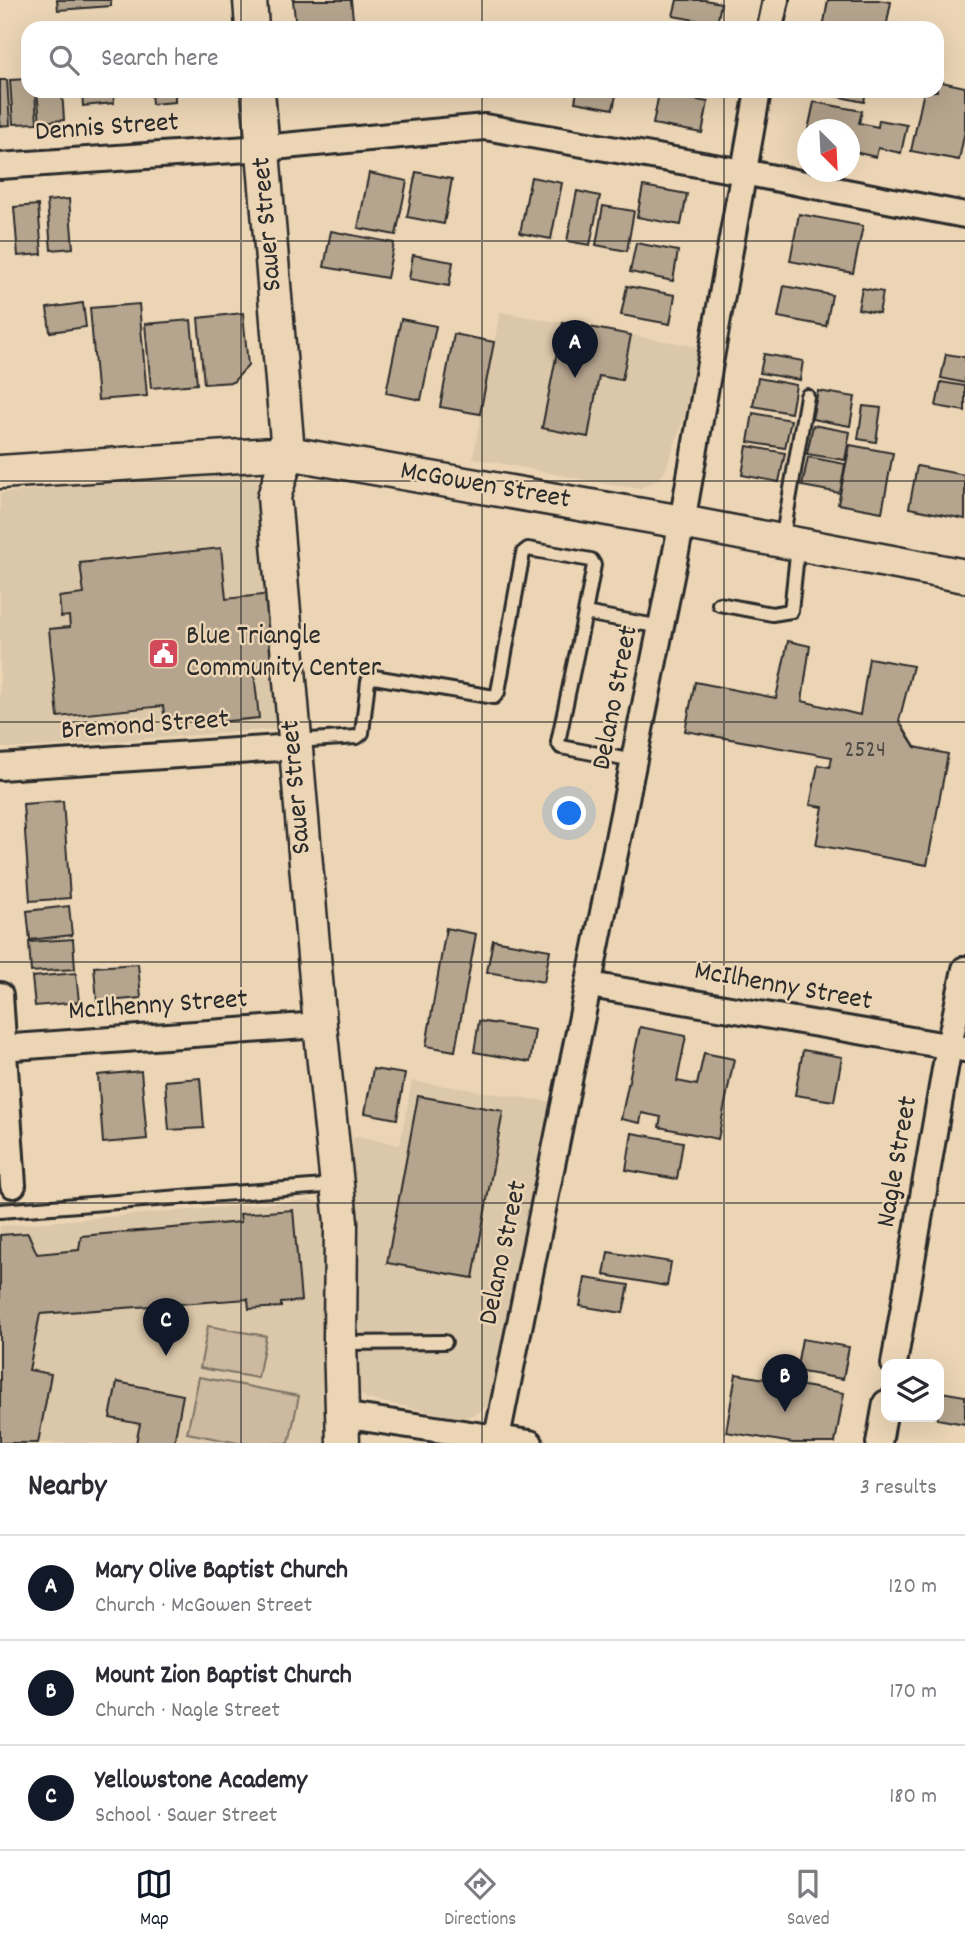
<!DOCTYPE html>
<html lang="en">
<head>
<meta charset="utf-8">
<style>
	:root { --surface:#fff; --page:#f7f7f7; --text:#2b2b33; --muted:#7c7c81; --line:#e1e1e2; --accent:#111827 }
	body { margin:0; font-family:Dekko,sans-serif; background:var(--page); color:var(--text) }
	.controls { position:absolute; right:21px; bottom:21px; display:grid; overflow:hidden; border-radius:14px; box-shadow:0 7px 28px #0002 }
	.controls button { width:63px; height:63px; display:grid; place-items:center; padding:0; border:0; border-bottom:2px solid var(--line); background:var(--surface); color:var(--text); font:35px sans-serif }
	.compass { position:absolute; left:797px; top:119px; width:63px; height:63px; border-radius:50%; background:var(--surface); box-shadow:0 7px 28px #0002; rotate:156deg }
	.you { position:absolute; left:570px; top:814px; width:24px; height:24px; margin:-18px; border:5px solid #fff; border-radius:50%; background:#1a73e8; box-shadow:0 0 0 10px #1a73e833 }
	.badge { display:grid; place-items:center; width:46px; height:46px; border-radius:50%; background:var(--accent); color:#fff; font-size:23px; font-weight:700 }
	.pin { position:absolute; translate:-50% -58px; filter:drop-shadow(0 2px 4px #0008) }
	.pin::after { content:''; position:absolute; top:37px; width:24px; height:21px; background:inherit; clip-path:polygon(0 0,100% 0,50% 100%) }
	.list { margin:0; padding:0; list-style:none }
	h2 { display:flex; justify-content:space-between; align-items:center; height:91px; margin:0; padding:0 28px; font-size:30px }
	h2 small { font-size:23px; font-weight:400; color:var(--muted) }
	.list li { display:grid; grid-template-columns:46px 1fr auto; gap:21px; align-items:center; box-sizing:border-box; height:105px; padding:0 28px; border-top:2px solid var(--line) }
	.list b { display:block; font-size:26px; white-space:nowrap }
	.list p { margin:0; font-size:23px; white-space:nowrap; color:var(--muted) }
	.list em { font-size:23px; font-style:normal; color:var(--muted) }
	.icon { flex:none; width:38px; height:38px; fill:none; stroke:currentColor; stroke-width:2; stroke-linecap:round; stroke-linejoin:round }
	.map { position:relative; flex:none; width:965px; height:1443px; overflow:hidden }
	.search { position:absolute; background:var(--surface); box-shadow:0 7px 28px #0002; left:21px; right:21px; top:21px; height:77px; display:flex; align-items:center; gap:18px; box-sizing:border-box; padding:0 24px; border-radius:21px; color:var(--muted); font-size:26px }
	.sheet { height:406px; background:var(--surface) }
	nav { display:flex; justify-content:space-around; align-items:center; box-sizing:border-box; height:98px; border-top:2px solid var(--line); background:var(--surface); font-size:19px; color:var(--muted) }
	nav a { display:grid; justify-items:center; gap:4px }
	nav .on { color:var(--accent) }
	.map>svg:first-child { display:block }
</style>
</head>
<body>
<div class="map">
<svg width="965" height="1443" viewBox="0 0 965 1443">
	<rect width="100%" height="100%" fill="#ebd5b5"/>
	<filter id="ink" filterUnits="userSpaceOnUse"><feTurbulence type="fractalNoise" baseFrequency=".0143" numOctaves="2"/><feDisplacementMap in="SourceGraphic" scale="14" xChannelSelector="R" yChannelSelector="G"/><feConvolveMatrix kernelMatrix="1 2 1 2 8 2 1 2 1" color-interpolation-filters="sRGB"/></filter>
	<g filter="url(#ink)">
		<!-- built -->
		<path fill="#dbc7a9" d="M500 312 699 347 683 422 664 473 653 482 640 488 612 485 473 458Z
			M241 472 257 476 264 488 285 723 275 729 23 748H0V493Z
			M412 1081 558 1103 497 1389 490 1404 476 1414 461 1418 367 1399 357 1390 353 1330 352 1138 361 1137 400 1145Z
			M309 1200 318 1202 328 1210 335 1443H0V1226Z"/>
		<!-- green -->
		<path fill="#ccb99f" stroke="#7c7265" stroke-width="2" d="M208 1326 266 1336 258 1378 200 1368Z
			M199 1377 299 1396 289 1443H238L187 1433Z"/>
		<!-- building -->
		<path fill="#b6a58e" stroke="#2b2b2b" stroke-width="2" d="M57 0H111V6L58 10Z
			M293 0H351L354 28H296Z
			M677 0H705L721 3 717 24 673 16Z
			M828 0H878L891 2 886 28H823Z
			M28 79V91H35L37 123 13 124 10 80Z
			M0 80H7L10 125 0 126Z
			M937 81 965 87V131L959 160 911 151 924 91H937Z
			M37 91H62L64 120 40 122Z
			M82 91H113L114 103 83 106Z
			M151 91H175V102L152 104Z
			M577 91H617L613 109 575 102Z
			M812 91H866L864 102Z
			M659 93 708 102 702 133 653 124Z
			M814 102 862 111 859 123 878 127 879 120 907 125 901 153 878 148 876 157 850 151V130H808Z
			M416 172 452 179 444 224 407 217Z
			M369 173 407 181 396 235 358 228Z
			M531 177 562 183 551 239 520 233Z
			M643 186 687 194 681 225 637 217Z
			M577 191 600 196 590 245 567 241Z
			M69 199 73 248 51 250 47 201Z
			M38 205 42 254 18 256 14 207Z
			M603 206 634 211 627 251 596 245Z
			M799 214 863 226 853 273 790 261Z
			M331 231 394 243 387 278 324 267Z
			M636 243 678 251 673 281 630 272Z
			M413 255 453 262 449 286 409 279Z
			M627 286 675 295 670 324 621 315Z
			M784 286 832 295 826 326 778 317Z
			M862 288 883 292 879 313 858 309Z
			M83 303 86 327 50 332 47 308Z
			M139 304 147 396 98 400 90 308Z
			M243 313 248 366 233 382 204 384 198 318Z
			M401 319 436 326 421 400 386 393Z
			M191 320 197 384 151 388 145 324Z
			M563 322 631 335 622 380 599 376 588 437 542 428Z
			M454 334 494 342 480 414 440 407Z
			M764 354 803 361 800 380 760 373Z
			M946 354 965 357V383L941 378Z
			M758 378 796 385 791 413 753 406Z
			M941 382 965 386V411L936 406Z
			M818 391 855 397 850 426 812 419Z
			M863 406 881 408 876 442 858 439Z
			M753 413 791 420 785 448 748 442Z
			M813 425 850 432 845 460 807 454Z
			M850 445 893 453 882 512 838 504Z
			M747 446 785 453 779 482 742 475Z
			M808 457 845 464 840 493 802 486Z
			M917 466 965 475V519L909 508Z
			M221 548 226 599 271 594 279 670 254 672 259 718 198 724 197 717 165 721 163 706 58 717 49 629 70 627 69 616 61 617 59 597 84 594 80 563Z
			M788 641 810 646 802 701 860 715 869 658 913 666 899 721 915 747 948 754 927 865 816 845 823 807 810 805 818 765 830 767 832 757 685 731 695 682 776 698Z
			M63 801 70 898 30 901 23 804Z
			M69 906 72 935 30 940 27 911Z
			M446 928 476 934 455 1051 426 1046Z
			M73 939 75 969 31 972 29 942Z
			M493 940 550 950 544 982 487 972Z
			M138 964 141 998 97 1002 94 967Z
			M76 973 79 1002 35 1006 32 977Z
			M479 1021 535 1030 530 1062 474 1052Z
			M640 1027 686 1036 677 1081 697 1085 704 1053 734 1059 718 1139 659 1127 661 1117 642 1113 640 1123 621 1119Z
			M803 1050 842 1057 834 1101 795 1095Z
			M373 1069 405 1074 397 1119 365 1113Z
			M141 1071 147 1139 103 1143 98 1075Z
			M200 1078 204 1128 169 1130 165 1081Z
			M418 1096 503 1111 473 1278 387 1263Z
			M632 1133 683 1142 677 1179 626 1170Z
			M293 1210 301 1301 281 1303V1307L249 1309 248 1299 40 1314 29 1370 51 1374 38 1443H0V1235L28 1233 37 1254 79 1250 81 1236 241 1222 240 1214Z
			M608 1252 671 1262 667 1286 604 1275Z
			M585 1278 629 1285 623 1313 580 1306Z
			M802 1339 849 1347 843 1379 796 1371Z
			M736 1374 844 1393 835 1443H793L726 1432Z
			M117 1382 183 1395 174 1443H136L140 1424 110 1418Z
			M941 1392 965 1396V1424L937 1419Z"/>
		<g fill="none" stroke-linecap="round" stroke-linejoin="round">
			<defs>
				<path id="service" d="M782 541 807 396
					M719 604 772 614 791 611 798 545
					M295 741 357 737 362 733 368 681 374 677 494 697 498 692 523 553 528 549 591 560 594 565 585 613
					M634 761 561 747 558 742 585 613 661 627
					M0 1211 337 1185
					M340 1343 445 1342"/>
				<path id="minor" d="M770 28 776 0
					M0 166 263 148 485 127 743 172 965 215
					M0 767 295 747
					M590 985 964 1049
					M0 995 13 1185
					M0 1048 320 1025
					M894 1364 949 1046 965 969
					M341 1415 530 1443
					M497 1437 682 522 758 91
					M879 1443 886 1403"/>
				<path id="tertiary" d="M250 0 252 28
					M258 91 288 453 274 497 320 1025 341 1222 340 1343 343 1443
					M0 472 288 453 682 522 965 576"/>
			</defs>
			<!-- service casing -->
			<use href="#service" stroke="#2b2b2b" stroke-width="18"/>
			<!-- minor casing -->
			<use href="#minor" stroke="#2b2b2b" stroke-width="30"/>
			<!-- tertiary casing -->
			<use href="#tertiary" stroke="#2b2b2b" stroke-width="37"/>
			<!-- service -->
			<use href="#service" stroke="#ebd5b5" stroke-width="12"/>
			<!-- minor -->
			<use href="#minor" stroke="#ebd5b5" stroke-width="24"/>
			<!-- tertiary -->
			<use href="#tertiary" stroke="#ebd5b5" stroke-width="32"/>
		</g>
	</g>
	<!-- grid -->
	<path fill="none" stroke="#2b2b2b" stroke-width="2" stroke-opacity="0.55" d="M241 0V28M482 0V28M724 0V28M241 91V1443M482 91V1443M724 91V1443M0 241H965M0 481H965M0 722H965M0 962H965M0 1203H965"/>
	<!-- icons -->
	<defs>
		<symbol id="civic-square" viewBox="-11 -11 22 22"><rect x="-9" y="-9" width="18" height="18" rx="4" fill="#d1495b" stroke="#ebd5b5"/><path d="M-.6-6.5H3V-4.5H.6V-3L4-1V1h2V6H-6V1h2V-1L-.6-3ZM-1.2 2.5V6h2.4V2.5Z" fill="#fff"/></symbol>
	</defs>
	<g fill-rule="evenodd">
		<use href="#civic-square" x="146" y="636" width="35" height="35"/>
	</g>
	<g text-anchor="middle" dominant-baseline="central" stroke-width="5" stroke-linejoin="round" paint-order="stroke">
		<!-- number labels -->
		<g font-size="24" fill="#4e4a44">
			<text x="865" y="751">2524</text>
		</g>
		<!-- street labels -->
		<g font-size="28" fill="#2b2b2b" stroke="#ebd5b5">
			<text transform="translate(107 129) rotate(-4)">Dennis Street</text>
			<text transform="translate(269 224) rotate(-95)">Sauer Street</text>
			<text transform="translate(485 487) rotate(10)">McGowen Street</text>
			<text transform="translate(617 698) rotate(-79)">Delano Street</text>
			<text transform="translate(145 727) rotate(-4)">Bremond Street</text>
			<text transform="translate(298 787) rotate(-95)">Sauer Street</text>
			<text transform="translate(783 988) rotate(10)">McIlhenny Street</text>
			<text transform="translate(158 1007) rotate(-4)">McIlhenny Street</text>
			<text transform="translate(899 1162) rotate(-80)">Nagle Street</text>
			<text transform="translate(505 1253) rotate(-78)">Delano Street</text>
		</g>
		<!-- poi labels -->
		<g font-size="28" fill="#2b2b2b" stroke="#ebd5b5" text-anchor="start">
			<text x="186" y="638">Blue Triangle<tspan x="186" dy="32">Community Center</tspan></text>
		</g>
	</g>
</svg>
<div class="controls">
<button><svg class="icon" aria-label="layers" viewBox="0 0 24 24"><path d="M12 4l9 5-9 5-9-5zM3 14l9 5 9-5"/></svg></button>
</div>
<svg class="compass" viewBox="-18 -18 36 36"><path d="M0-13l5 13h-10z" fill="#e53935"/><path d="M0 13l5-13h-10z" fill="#7c7c81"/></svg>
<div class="you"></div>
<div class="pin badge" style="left:575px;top:378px">A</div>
<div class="pin badge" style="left:785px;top:1412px">B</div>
<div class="pin badge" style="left:166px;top:1356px">C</div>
<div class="search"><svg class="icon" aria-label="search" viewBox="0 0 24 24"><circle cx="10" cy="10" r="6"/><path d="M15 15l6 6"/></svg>Search here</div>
</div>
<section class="sheet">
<h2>Nearby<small>3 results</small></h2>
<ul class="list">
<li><span class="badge">A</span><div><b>Mary Olive Baptist Church</b><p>Church · McGowen Street</p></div><em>120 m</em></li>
<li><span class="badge">B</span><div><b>Mount Zion Baptist Church</b><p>Church · Nagle Street</p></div><em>170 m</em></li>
<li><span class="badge">C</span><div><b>Yellowstone Academy</b><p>School · Sauer Street</p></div><em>180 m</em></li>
</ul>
</section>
<nav>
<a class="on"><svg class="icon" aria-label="map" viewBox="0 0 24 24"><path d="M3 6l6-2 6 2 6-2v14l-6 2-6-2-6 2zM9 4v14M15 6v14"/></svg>Map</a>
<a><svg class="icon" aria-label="directions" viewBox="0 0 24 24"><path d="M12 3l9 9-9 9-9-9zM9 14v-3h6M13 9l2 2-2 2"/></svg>Directions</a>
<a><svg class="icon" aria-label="saved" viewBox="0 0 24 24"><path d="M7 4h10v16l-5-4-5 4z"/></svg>Saved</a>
</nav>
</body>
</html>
